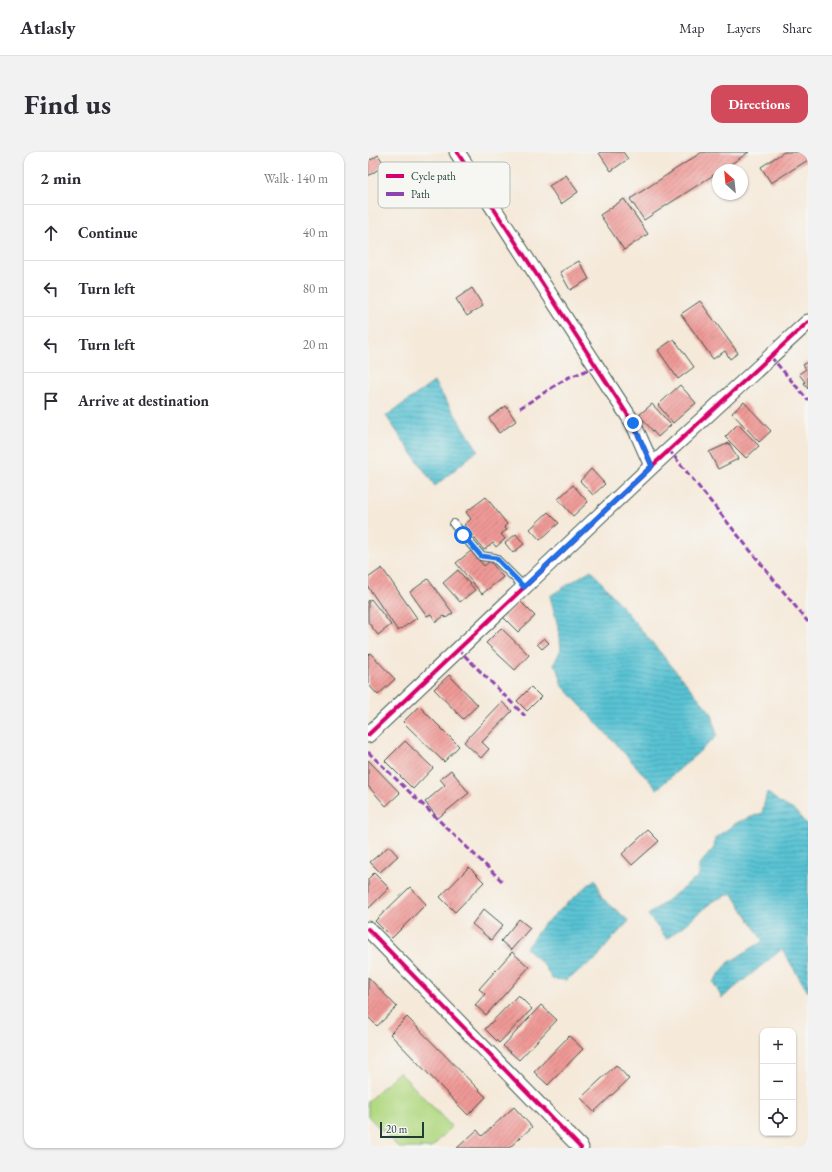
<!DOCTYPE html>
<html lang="en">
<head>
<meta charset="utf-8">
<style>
	:root { --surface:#fff; --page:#f2f2f3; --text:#2b2b33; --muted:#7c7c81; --line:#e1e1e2; --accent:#d1495b }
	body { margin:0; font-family:"EB Garamond",serif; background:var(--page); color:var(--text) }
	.controls { position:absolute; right:12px; bottom:12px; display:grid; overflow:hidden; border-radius:8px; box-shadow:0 1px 3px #0004 }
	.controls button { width:36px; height:36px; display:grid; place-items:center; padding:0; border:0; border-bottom:1px solid var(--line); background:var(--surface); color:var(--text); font:20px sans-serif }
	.compass { position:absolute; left:344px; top:12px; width:36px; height:36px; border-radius:50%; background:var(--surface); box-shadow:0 1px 3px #0004; rotate:333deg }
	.scale { position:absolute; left:12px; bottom:10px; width:44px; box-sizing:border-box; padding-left:4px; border:2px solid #1f3d34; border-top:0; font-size:11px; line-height:14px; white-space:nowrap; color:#1f3d34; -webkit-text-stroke:3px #f6f6f2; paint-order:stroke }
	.stop { position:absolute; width:12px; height:12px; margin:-9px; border:3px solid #1a73e8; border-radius:50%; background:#fff }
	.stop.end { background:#1a73e8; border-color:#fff; box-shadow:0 1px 4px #0008 }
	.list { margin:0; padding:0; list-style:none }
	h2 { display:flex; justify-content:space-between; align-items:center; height:52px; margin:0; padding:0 16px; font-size:17px }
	h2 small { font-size:13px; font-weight:400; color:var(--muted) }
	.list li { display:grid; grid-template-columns:26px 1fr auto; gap:12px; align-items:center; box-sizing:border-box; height:56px; padding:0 16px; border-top:1px solid var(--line) }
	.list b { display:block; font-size:15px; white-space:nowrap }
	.list em { font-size:13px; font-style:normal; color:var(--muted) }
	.icon { flex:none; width:22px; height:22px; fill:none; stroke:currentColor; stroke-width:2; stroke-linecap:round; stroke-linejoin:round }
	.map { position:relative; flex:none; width:440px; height:996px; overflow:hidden; border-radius:12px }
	header { display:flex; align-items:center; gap:24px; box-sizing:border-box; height:56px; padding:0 20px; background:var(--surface); border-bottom:1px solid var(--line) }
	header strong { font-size:19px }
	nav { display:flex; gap:22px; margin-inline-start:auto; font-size:14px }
	.intro { display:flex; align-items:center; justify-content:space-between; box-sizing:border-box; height:96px; padding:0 24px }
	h1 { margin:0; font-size:28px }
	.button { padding:10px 18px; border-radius:12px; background:var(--accent); color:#fff; font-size:14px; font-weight:700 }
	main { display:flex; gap:24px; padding:0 24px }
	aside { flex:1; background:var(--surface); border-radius:12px; box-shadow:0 1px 3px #0004 }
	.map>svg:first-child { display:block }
</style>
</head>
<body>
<header>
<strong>Atlasly</strong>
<nav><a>Map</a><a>Layers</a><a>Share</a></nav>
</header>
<div class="intro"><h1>Find us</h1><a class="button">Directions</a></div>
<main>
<aside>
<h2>2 min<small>Walk · 140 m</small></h2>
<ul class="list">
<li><svg class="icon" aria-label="ahead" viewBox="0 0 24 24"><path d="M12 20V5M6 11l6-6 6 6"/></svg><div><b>Continue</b></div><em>40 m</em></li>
<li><svg class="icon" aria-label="left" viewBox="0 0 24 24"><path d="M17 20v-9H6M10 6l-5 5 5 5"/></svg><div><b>Turn left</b></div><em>80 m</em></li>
<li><svg class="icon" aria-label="left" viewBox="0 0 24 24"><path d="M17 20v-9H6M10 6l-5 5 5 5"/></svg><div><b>Turn left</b></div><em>20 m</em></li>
<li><svg class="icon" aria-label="arrive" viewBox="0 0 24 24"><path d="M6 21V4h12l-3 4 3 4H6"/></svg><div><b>Arrive at destination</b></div></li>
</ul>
</aside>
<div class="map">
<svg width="440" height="996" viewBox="0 0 440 996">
	<defs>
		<pattern id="water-rules" width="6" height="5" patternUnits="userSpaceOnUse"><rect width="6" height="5" fill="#59c3d4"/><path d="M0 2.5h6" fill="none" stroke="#49a0ad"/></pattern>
		<pattern id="building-hatch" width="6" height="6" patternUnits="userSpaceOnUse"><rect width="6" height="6" fill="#ef9996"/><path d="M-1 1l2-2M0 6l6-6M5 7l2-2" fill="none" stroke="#c17e7b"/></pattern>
	</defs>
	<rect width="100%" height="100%" fill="#f6f6f2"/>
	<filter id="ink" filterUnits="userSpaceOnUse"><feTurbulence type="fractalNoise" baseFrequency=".025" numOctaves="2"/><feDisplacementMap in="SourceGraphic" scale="8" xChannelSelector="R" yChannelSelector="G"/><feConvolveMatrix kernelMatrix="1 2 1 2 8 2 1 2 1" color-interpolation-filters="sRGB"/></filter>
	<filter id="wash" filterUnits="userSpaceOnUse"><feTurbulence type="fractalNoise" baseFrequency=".012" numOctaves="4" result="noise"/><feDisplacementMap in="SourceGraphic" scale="16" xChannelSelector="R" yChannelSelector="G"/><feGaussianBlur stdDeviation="0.9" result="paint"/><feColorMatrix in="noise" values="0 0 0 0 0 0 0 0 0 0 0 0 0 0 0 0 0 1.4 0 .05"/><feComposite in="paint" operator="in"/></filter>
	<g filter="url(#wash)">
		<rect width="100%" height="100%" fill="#f5e9d9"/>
		<!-- garden -->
		<path fill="#b2d983" stroke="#688b5c" d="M31 920 84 975 63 996H31L0 964V949Z"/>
		<!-- water -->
		<path fill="url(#water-rules)" stroke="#3c8084" d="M66 230 110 298 67 334 18 264Z
			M223 418 344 562 349 584 289 637 193 532 192 523 186 512 193 497 191 478 182 444Z
			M399 640 411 650 427 659 440 674V840L414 797 354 846 345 830 360 811 395 789 364 741 345 749 299 787 280 763 331 724V713L346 696 347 686 370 670 394 661Z
			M227 727 234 746 261 769 244 787 227 808 198 828 184 827 176 813 158 796 174 774Z"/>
		<g id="blocks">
			<!-- building -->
			<path fill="url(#building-hatch)" d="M232 0H255L260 7 243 19 231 1Z
				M334 0H381L354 18H350V20L276 68 262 47Z
				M416 0H440V8L403 31 393 15Z
				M10 3 17 13 0 24V4L3 8Z
				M198 23 210 40 193 52 181 34Z
				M256 47 280 82 256 98 232 63Z
				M211 109 221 127 202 138 192 120Z
				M104 136 115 154 99 164 88 147Z
				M332 149 370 201 362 207 357 199 345 207 313 162Z
				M306 187 326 215 310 227 290 198Z
				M440 209V237L436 231 437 230 431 222 438 217 435 213Z
				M312 233 328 251 305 271 290 253Z
				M376 250 403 279 391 290 364 261Z
				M284 252 303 273 290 285 271 263Z
				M138 254 148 269 131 281 121 266Z
				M370 272 391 294 378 306 357 285Z
				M361 291 370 307 350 317 341 300Z
				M223 317 237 332 225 343 212 329Z
				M205 333 220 350 205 364 190 347Z
				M118 345 139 372 136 375 139 378 133 382 137 387 128 395 125 391 116 398 96 373 103 367 98 360Z
				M180 360 191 371 172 388 162 377Z
				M148 382 156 392 145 401 137 391Z
				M103 399 116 414 122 409 135 425 114 442 88 411Z
				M14 416 49 466 30 479 0 435V426Z
				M90 418 107 438 92 450 75 431Z
				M60 427 85 461 78 466 76 464 68 470 63 462 59 464 42 440Z
				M3 447 23 473 10 483 0 470V449Z
				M152 449 167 464 150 480 135 465Z
				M133 476 161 503 147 518 118 491Z
				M176 486 181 491 174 497 169 492Z
				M2 501 27 527 10 543 0 532V503Z
				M81 523 110 553 95 567 66 537Z
				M163 535 173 545 159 559 149 549Z
				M134 550 144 559 114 590 121 597 113 606 96 590Z
				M51 554 91 594 76 610 35 570Z
				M37 589 65 616 45 637 17 609Z
				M0 608 32 641 18 654 0 634Z
				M83 618 101 641 70 666 57 650 77 633 72 627Z
				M280 678 291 689 264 713 254 702Z
				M21 694 30 704 12 720 2 710Z
				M101 715 116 730 87 760 72 745Z
				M6 721 21 736 0 757V727Z
				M42 735 58 752 24 786 7 769Z
				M116 757 135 773 123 788 104 772Z
				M151 767 162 776 143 798 133 789Z
				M144 800 161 815 118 863 107 853 117 842 111 837Z
				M0 825 29 855 9 874 0 865Z
				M150 843 164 857 131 891 117 877Z
				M173 853 189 868 151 908 135 894Z
				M39 865 118 945 100 963 22 882Z
				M201 884 215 897 180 933 166 920Z
				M248 913 261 927 226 960 213 946Z
				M146 955 164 975 141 996H89L109 978 114 984Z"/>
		</g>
	</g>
	<g filter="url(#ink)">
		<use href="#blocks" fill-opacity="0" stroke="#3f574d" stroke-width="1"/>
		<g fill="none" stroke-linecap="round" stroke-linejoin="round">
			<defs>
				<path id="lane" d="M86 372 113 404 127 406 156 435"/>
				<path id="street" d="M89 0 265 271 284 314
					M0 583 284 314 440 170
					M0 777 213 996"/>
			</defs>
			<!-- lane casing -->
			<use href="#lane" stroke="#3f574d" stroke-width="10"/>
			<!-- street casing -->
			<use href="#street" stroke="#3f574d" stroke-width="17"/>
			<!-- lane -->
			<use href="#lane" stroke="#fff" stroke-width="8"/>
			<!-- street -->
			<use href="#street" stroke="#fff" stroke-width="15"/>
			<!-- quiet -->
			<path stroke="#8e44ad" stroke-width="3" stroke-dasharray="6 3" stroke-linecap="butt" d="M403 205 440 248
				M152 256 199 226 228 215
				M301 298 440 470
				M90 497 157 564
				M0 600 135 730"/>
			<defs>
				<path id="cycleway" d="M89 0 265 271 284 314
					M0 583 284 314 440 170
					M0 777 213 996"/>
			</defs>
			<!-- cycleway casing -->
			<use href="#cycleway" stroke="#f6f6f2" stroke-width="6"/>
			<!-- cycleway -->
			<use href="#cycleway" stroke="#d6006c" stroke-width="4"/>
		</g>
	</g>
	<g fill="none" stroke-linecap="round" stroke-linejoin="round" filter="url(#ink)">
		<!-- route -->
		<path stroke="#1a73e8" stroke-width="5" d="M95 383 113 404 128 406 156 435 284 314 265 271"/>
	</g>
	<!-- legend -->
	<rect x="10" y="10" width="132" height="46" rx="6" fill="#f6f6f2" stroke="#b6beb9" stroke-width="1"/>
	<rect x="18" y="22" width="18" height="4" fill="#d6006c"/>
	<rect x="18" y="40" width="18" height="4" fill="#8e44ad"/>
	<g font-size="11" fill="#1f3d34">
		<text x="43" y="28">Cycle path</text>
		<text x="43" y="46">Path</text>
	</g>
</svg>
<div class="controls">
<button>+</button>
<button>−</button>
<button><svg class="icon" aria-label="locate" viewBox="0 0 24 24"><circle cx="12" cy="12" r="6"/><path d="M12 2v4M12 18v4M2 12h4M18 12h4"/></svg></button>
</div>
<svg class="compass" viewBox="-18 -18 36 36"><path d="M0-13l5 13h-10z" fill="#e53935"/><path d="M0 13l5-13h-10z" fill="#7c7c81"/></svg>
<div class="scale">20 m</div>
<div class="stop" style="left:95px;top:383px"></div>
<div class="stop end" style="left:265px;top:271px"></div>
</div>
</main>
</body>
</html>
